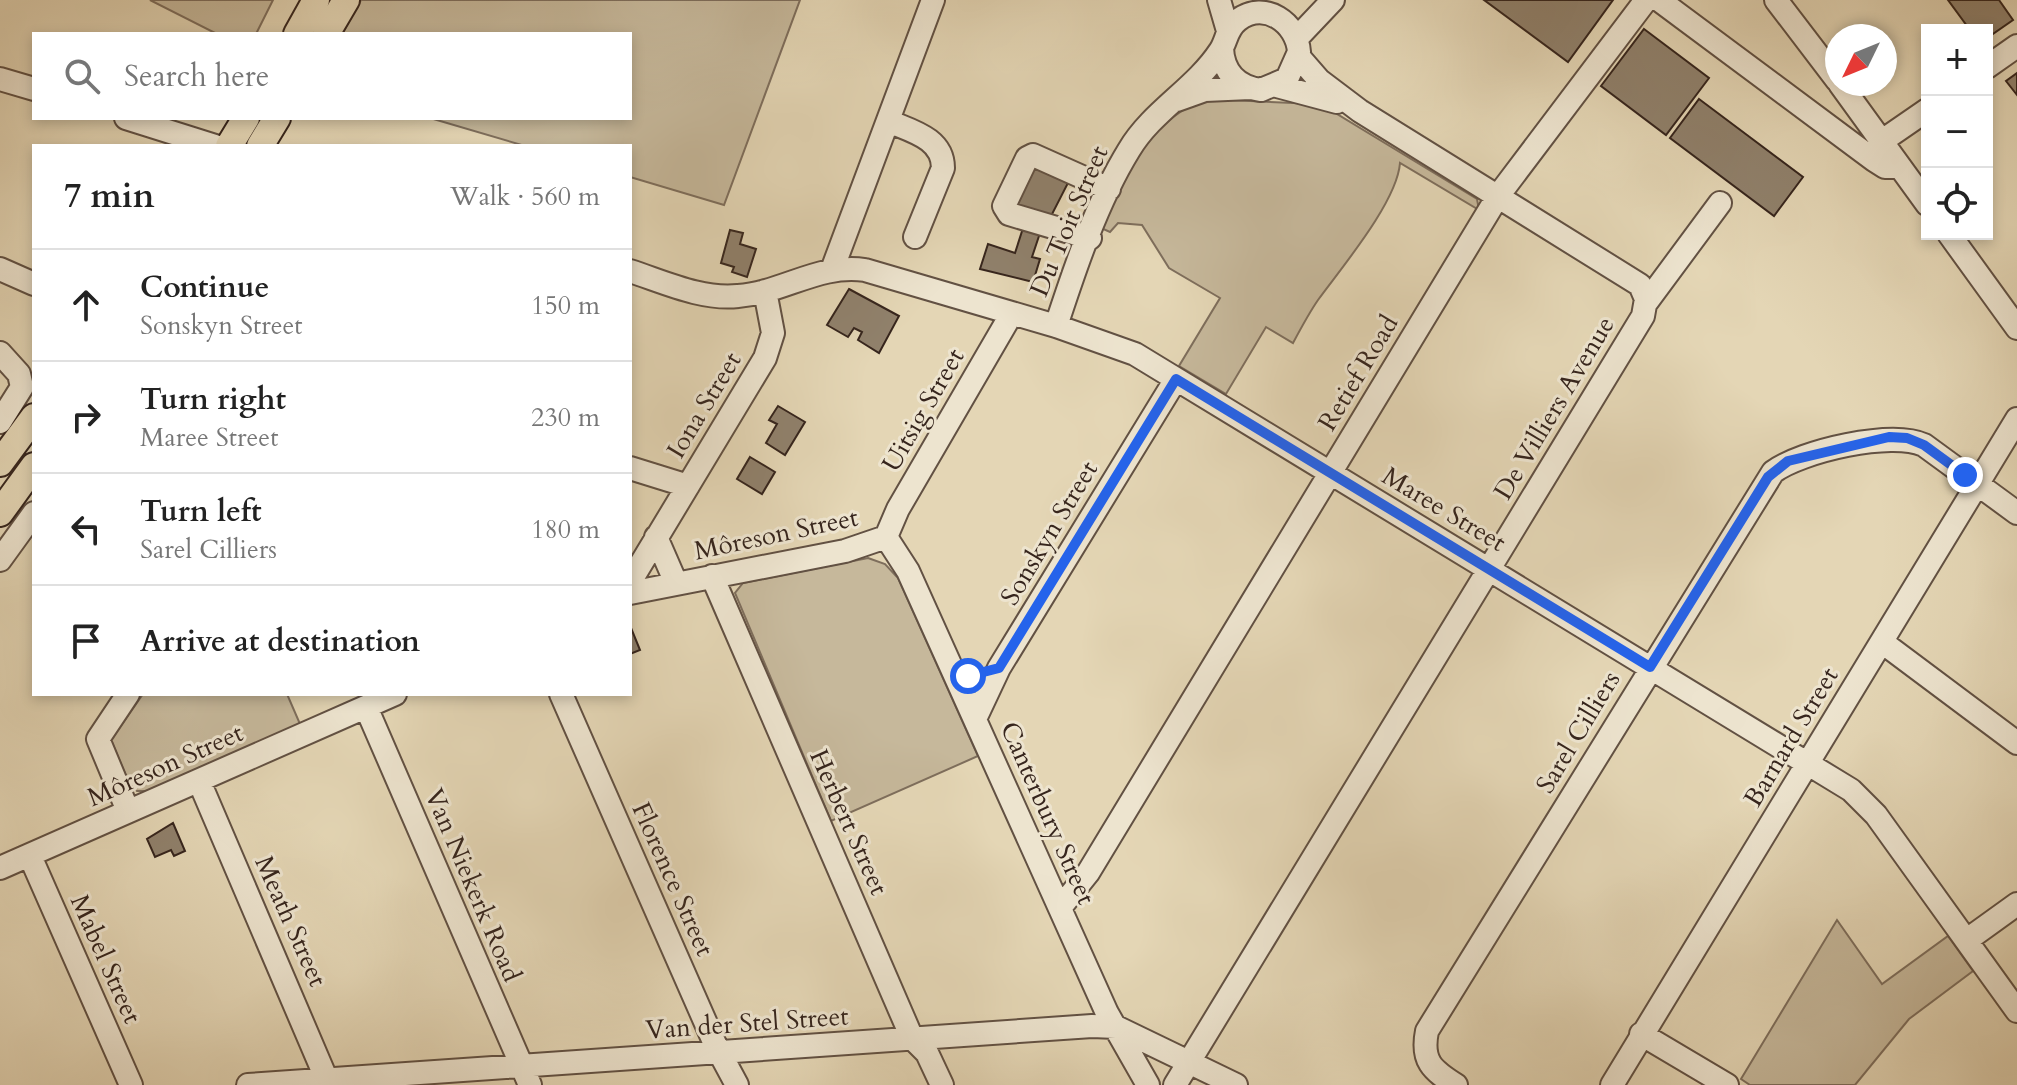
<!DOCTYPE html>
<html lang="en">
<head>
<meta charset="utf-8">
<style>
	:root { --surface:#fff; --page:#f2f2f2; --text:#222; --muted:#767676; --line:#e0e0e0 }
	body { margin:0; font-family:Cardo,serif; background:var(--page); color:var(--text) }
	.controls { position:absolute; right:24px; top:24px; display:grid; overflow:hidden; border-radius:0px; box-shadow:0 4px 12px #0003 }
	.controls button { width:72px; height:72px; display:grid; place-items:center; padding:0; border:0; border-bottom:2px solid var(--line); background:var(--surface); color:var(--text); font:40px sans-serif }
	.compass { position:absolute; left:1825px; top:24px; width:72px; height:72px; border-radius:50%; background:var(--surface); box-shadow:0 4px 12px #0003; rotate:227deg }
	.stop { position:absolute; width:24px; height:24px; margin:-18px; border:6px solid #2563eb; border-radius:50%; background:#fff }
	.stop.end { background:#2563eb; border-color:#fff; box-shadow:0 2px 8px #0008 }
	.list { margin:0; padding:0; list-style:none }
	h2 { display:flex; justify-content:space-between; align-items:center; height:104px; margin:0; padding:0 32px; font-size:34px }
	h2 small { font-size:26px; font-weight:400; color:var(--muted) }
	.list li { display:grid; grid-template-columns:52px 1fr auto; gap:24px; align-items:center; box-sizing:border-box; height:112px; padding:0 32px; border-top:2px solid var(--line) }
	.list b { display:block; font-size:30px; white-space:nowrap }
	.list p { margin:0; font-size:26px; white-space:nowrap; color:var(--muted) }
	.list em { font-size:26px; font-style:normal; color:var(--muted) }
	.icon { flex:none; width:44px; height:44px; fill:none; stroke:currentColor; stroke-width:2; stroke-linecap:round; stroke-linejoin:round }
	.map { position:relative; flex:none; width:2017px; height:1085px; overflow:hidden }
	.search { position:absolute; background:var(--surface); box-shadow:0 4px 12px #0003; left:32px; top:32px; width:600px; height:88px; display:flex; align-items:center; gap:20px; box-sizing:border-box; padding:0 28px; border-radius:0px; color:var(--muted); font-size:30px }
	.panel { position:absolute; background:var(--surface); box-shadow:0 4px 12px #0003; left:32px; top:144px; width:600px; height:552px; border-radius:0px }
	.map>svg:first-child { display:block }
</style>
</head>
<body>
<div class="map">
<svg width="2017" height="1085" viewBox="0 0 2017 1085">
	<rect width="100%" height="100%" fill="#e4d6b5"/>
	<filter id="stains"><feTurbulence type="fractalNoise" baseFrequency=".0025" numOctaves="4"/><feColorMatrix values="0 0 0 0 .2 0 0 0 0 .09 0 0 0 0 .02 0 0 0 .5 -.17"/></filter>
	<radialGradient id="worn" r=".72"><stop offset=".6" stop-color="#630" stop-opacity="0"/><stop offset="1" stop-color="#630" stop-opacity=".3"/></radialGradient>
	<!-- green -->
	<path fill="#c6b89b" stroke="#7e6e5c" stroke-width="2" d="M150 0H273L256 34H217Z
		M361 0H800L724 205 630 177V146H525L430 118H630V34H342Z
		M1207 99 1316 104 1327 108 1477 199 1479 210 1400 163C1397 202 1342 267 1318 300 1309 313 1301 328 1293 343L1266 327 1226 394 1179 366 1220 298 1169 268 1142 225 1118 223 1110 232 1101 228C1124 178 1150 117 1207 99Z
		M868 558 885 564 898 578 978 756 831 821 735 593 743 583Z
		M143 694H287L300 724 147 791H137L129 783 111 740Z
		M1837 920 1882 984 1948 936 1973 971 1909 1019 1855 1085H1750L1741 1079Z"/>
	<!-- building -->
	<path fill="#90816c" stroke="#36251d" stroke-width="2" d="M1484 0H1613L1568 62Z
		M1948 0H1999L2013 20 1987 38V30H1970Z
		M1644 29 1709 78 1666 135 1601 86Z
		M2017 73V95L2006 81Z
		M1699 99 1803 177 1774 216 1670 138Z
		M1033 160 1070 179 1048 222 1010 205Z
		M1024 225 1041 230 1032 257 1040 259 1033 282 980 269 988 244 1015 253Z
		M730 230 743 233 740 244 756 249 747 277 732 272 734 267 721 263Z
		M849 289 899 316 879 353 858 340 862 332 854 328 848 337 827 325Z
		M778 406 805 422 785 455 766 443 777 424 769 420Z
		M750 457 775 472 762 494 737 479Z
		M631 628 640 650 630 654V629Z
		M173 823 185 851 174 856 171 850 155 857 147 839Z"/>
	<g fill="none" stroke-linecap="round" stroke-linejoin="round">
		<defs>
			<path id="minor" d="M1219 0 1228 31
				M1659 0 1874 160 1885 167H1900
				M1776 0 1837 80
				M1297 38 1333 0
				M1987 67 2017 46
				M0 79 34 89
				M1840 84 1927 204
				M1277 86 1337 102
				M1177 100 1205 90 1250 88
				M126 118 215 146
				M888 121C911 131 943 138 943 168L915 237
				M1882 141 1927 110
				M1949 234 2017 328
				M1090 238 1009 214 1004 206 1027 158 1033 155 1109 189
				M0 269 34 284
				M832 270 933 0
				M630 271C664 282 702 300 738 296 782 293 820 263 865 270L1056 326 1135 354 1851 790 1876 815 2017 1011
				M1646 303 1720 203
				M1056 326C1075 268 1097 202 1129 150 1152 111 1195 89 1220 51 1227 41 1226 29 1238 20 1265 0 1297 23 1299 52L1287 79 1261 90C1237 87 1223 72 1222 48
				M0 353 19 374 22 387 0 422
				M630 468 688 486
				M656 537 676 583
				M886 537 908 571 1107 1013 1148 1085
				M886 537 898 509 1012 313
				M0 560 34 513
				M712 576 912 1038 927 1053 942 1085
				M630 582 765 358 773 333 765 291
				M630 593 845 551 886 537
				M1882 642 2017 743
				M128 694 98 739 128 811
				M561 694 715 1044 737 1085
				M366 707 530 1085
				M975 719 999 668 1176 379
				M199 781 329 1085
				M30 856 131 1085
				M0 868 395 694
				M1060 908 1088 873 1498 196 1646 0
				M1967 940 2017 904
				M1641 1034 1727 1085
				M248 1085 1092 1026 1116 1027 1236 1085
				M1175 1085 1643 316 1646 299 1640 285 1360 111 1319 80 1299 57
				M1456 1085C1432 1070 1421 1061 1427 1031L1773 472C1801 451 1892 430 1924 445L2017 513
				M1612 1085 2017 419"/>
			<path id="major" d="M297 34 316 0
				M326 34 346 0
				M229 146 246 118
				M260 146 277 118
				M0 463 34 417
				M0 513 34 466"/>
		</defs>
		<!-- minor casing -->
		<use href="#minor" stroke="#625143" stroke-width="26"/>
		<!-- major casing -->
		<use href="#major" stroke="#36251d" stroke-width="30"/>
		<!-- minor -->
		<use href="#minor" stroke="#ede4cf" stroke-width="22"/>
		<!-- major -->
		<use href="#major" stroke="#e4d6b5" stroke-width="26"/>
	</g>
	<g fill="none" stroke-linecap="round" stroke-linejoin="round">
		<!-- route -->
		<path stroke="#2563eb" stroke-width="10" d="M968 676 999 668 1176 379 1650 667 1768 477 1788 461 1889 437 1907 438 1924 445 1965 475"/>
	</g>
	<g text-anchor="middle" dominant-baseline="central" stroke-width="6" stroke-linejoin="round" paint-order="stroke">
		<!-- street labels -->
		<g font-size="26" fill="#36251d" stroke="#ede4cf">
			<text transform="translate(1069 221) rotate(-67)">Du Toit Street</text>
			<text transform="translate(1358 373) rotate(-59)">Retief Road</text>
			<text transform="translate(704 405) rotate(-59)">Iona Street</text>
			<text transform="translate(1554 408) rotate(-59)">De Villiers Avenue</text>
			<text transform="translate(923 410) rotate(-60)">Uitsig Street</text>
			<text transform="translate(1444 509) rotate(31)">Maree Street</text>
			<text transform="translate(1049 533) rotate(-59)">Sonskyn Street</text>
			<text transform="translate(776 534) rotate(-12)">Môreson Street</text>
			<text transform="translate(1578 732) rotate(-59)">Sarel Cilliers</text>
			<text transform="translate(1791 737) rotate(-59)">Barnard Street</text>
			<text transform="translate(165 765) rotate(-24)">Môreson Street</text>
			<text transform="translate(1048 813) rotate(66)">Canterbury Street</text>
			<text transform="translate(849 822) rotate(66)">Herbert Street</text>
			<text transform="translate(673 879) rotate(66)">Florence Street</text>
			<text transform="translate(473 885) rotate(67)">Van Niekerk Road</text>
			<text transform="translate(291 921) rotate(66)">Meath Street</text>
			<text transform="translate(106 959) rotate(66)">Mabel Street</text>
			<text transform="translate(747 1023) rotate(-4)">Van der Stel Street</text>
		</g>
	</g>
	<rect width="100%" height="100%" filter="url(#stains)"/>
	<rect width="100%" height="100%" fill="url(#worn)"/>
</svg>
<div class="controls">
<button>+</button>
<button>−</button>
<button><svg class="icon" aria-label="locate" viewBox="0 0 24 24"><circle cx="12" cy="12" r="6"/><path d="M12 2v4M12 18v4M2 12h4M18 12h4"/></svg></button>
</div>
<svg class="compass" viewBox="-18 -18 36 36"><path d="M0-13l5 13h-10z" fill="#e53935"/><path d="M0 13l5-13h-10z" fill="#767676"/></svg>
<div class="stop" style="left:968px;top:676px"></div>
<div class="stop end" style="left:1965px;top:475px"></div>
<div class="search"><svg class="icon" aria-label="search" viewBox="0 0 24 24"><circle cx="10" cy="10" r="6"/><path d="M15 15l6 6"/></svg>Search here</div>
<section class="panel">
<h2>7 min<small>Walk · 560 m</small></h2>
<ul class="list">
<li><svg class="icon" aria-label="ahead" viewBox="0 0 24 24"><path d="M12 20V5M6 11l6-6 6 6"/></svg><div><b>Continue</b><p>Sonskyn Street</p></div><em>150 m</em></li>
<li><svg class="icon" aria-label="right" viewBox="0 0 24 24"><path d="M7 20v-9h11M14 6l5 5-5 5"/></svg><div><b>Turn right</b><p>Maree Street</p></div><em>230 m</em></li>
<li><svg class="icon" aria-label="left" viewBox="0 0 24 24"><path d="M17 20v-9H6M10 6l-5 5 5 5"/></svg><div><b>Turn left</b><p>Sarel Cilliers</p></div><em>180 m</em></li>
<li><svg class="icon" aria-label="arrive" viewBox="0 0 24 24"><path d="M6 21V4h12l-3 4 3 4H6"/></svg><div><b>Arrive at destination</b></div></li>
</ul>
</section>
</div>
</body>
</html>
